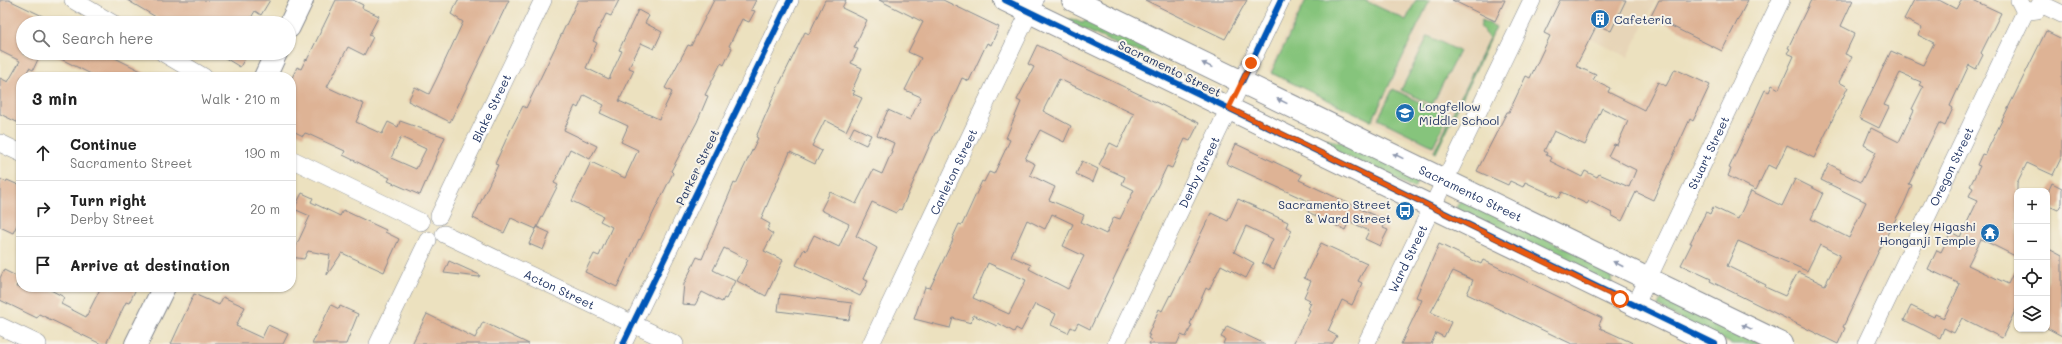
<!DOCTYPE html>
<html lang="en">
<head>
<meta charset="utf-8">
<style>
	:root { --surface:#fff; --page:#f6f6f6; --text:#222; --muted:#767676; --line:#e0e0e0 }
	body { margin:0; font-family:Mali,sans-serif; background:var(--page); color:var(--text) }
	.controls { position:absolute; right:12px; bottom:12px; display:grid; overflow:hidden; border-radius:8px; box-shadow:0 1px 3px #0004 }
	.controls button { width:36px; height:36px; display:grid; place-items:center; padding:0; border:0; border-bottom:1px solid var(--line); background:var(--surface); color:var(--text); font:20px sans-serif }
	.stop { position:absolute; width:12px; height:12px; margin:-9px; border:3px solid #ea580c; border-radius:50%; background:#fff }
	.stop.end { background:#ea580c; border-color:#fff; box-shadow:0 1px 4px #0008 }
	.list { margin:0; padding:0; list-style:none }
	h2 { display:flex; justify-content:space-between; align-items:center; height:52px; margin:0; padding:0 16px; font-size:17px }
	h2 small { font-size:13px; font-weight:400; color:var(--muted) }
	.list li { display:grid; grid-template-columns:26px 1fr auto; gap:12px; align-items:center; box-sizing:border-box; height:56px; padding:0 16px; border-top:1px solid var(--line) }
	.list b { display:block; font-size:15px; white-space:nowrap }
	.list p { margin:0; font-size:13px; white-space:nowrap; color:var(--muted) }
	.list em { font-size:13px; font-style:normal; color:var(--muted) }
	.icon { flex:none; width:22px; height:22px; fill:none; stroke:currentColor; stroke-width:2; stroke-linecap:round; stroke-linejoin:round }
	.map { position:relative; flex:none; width:2062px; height:344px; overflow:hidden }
	.search { position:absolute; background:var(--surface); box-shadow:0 1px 3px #0004; left:16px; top:16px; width:280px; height:44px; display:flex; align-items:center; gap:10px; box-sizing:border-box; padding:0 14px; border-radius:22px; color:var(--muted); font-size:15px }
	.panel { position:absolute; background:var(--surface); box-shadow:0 1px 3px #0004; left:16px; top:72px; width:280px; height:220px; border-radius:16px }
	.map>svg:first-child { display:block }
</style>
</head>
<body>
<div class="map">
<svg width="2062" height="344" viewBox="0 0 2062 344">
	<rect width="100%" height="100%" fill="#f7f3e8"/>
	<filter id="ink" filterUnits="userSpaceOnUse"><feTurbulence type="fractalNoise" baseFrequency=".025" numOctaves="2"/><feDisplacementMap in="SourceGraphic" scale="8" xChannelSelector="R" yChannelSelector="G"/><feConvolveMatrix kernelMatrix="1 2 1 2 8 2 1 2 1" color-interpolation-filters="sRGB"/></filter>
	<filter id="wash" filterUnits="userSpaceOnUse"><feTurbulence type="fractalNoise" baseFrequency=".012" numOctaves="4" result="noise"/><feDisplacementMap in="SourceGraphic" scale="16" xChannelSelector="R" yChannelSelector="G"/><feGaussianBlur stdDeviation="0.9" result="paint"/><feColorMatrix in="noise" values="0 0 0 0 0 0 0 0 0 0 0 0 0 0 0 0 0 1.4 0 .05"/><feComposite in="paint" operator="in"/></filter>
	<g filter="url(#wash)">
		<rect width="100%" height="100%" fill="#ece1bf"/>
		<!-- built -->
		<path fill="#e7d5b8" d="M1303 0H1510L1436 153 1268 71Z
			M1554 0H1656L1628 57 1546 16Z"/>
		<!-- green -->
		<path fill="#86c47b" stroke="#507a6c" d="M1306 0H1364L1406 20 1416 0H1430L1372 121 1271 73Z
			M1072 19 1082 23 1089 19 1151 49V54L1124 48 1064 20Z
			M1482 20 1496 27 1436 153 1434 152 1489 38 1480 26Z
			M1428 36 1459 51 1432 105 1401 90Z
			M1393 89 1448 116 1433 146 1378 119Z
			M1316 137 1353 145 1419 179 1414 188 1314 141Z
			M1461 199 1614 271 1611 277 1612 285 1456 208Z
			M1664 296 1761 344H1732L1682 320 1658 306Z"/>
		<g id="blocks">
			<!-- building -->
			<path fill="#deb395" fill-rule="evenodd" d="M0 0H9L57 23H23V54L41 53 33 70 29 68 25 77H21V124L0 114V78L8 82 20 61 0 51Z
				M127 0H270L261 15 255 11 248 23H166Z
				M336 0H353L363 5 362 8 379 16 369 35 373 37 364 55 348 47 327 87 364 104 356 122 382 134 388 122 398 127 400 121 445 137 420 195 388 181 390 178 343 155 345 151 308 134 305 133 303 136 291 130V80L297 67 301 69 306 59 307 60ZM401 137 426 149 416 169 391 158Z
				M458 0H509L450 122 408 101 415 87 429 94 436 80 463 22 451 14Z
				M578 0H619L611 16 606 14 593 41 597 43 586 68 609 79 622 51 619 50 638 10 649 16 645 23 662 32 654 49 641 43 629 68 634 70 619 101 659 119 672 92 665 88 688 45 691 46 714 0H756L751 10 755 11 749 22 742 19 729 46 732 48 724 65 721 63 705 95 708 96 697 122 671 171 673 173 640 240 639 239 617 287 585 272 594 254 599 256 612 227 600 221 603 216 572 201 591 162 625 178 638 150 621 142 628 126 600 113 604 105 584 95 578 108 575 106 564 130 597 146 590 159 570 149 554 183 558 185 536 229 511 218 504 233 473 218 498 165 495 164 510 131 523 106 526 108 538 83Z
				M825 0H846L842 8 867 20 854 48 858 49 851 63 862 68 852 90 855 91 853 94 862 98 846 131 825 120 812 146 822 151 815 164 790 152 761 219 770 224 767 230 773 234 764 251 783 260 766 296 737 281 748 260 724 248 713 270 735 281 726 299 724 298 722 302 702 292 695 305 682 304 684 284 697 257 702 259 734 183 736 184 758 138 756 137 776 91 805 32 809 34Z
				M879 0H943L999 27 991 45 987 43 969 81 962 78 937 133H935L901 210 899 209 896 213 872 202 856 236 877 248 863 279 868 281 860 296 796 265 804 249 806 251 814 235 839 247 849 224 821 210 830 192 856 204 873 170 882 174 892 151H891L894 143 877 135 888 110 910 120 921 97 905 90 921 58 908 52 923 22Z
				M1145 0H1247L1225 39Z
				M1452 0H1505L1495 21Z
				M1560 0H1626L1611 31 1597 25 1576 66 1596 75 1593 80 1610 88 1608 92 1644 110 1658 82 1666 86 1675 69 1710 85 1693 121 1690 119 1653 200 1636 192 1622 221 1611 215 1612 213 1589 201 1587 204 1562 192 1559 198 1525 182 1523 187 1510 181 1508 185 1477 171 1507 112H1509L1526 76 1530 78 1550 36 1544 33ZM1602 108 1628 121 1617 145 1614 144 1608 156 1636 170 1629 187 1599 174 1597 177 1585 171 1582 177 1550 161 1552 158 1546 155 1547 153 1544 151 1554 131 1585 145Z
				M1659 0H1748L1722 51 1651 16Z
				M1811 0H1853L1841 26 1855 33 1845 54 1852 57 1839 82 1848 87 1814 158 1787 145 1776 169 1768 165 1756 190 1728 176 1731 169 1729 168 1765 90 1769 92 1772 85 1779 89 1794 56 1787 53 1790 49 1788 48Z
				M1914 0H1939L1956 9 1961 0H1973L2001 13 1981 53 1983 55 1976 69 1969 65 1950 106 1953 108 1945 126 1939 123 1909 184 1912 185 1904 204 1882 244 1843 327 1845 328 1838 344 1710 281 1711 279 1681 265 1692 243H1690L1706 212 1710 214 1713 207 1738 219 1751 191 1782 206 1795 179 1823 193 1811 219 1849 238 1866 202 1821 180 1829 164 1841 170 1840 172 1861 182 1876 152 1864 145 1871 128 1899 142 1914 110 1912 109 1923 87 1919 85 1921 82 1900 73 1884 105 1889 107 1879 128 1859 118 1891 51 1923 65 1934 43 1918 35 1922 28 1904 19ZM1738 241 1807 271 1820 245 1840 255 1825 285 1798 272 1785 296 1765 287 1766 285 1727 266Z
				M2046 31 2062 39V156L2053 175 2027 163 2017 183V257L1981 239 1968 265 2008 284 2017 265V307L2002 338 1962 318 1954 333 1944 328 1940 338 1904 320 1911 306 1934 317 1935 314 1944 318 1960 284 1928 269 1937 250 1941 252 1951 232 1960 237 1978 200 1969 196 1973 188 1970 186 1980 166 1977 165 1982 154 1985 155Z
				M1037 45 1199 123 1190 141 1185 139 1172 168 1167 166 1090 329 1078 323 1075 329 1071 327 1068 333 1051 325 1056 314 1035 304 1021 331 1016 328 1014 332 998 323 997 326 973 315 971 323 953 318 950 328 914 319 925 287 930 288 953 240 952 239 959 224 962 225 982 181 984 182 989 172 994 174 1010 140 1006 138 1021 102 1017 100 1034 67 1028 64ZM1059 79 1134 114 1118 147 1110 143 1099 165 1125 177 1122 184 1134 190 1120 219 1114 217 1106 234 1081 222 1084 215 1049 200 1055 187 1030 175 1035 164 1025 159 1040 130 1064 142 1071 126 1043 111ZM1052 214 1073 224 1063 246 1084 256 1068 289 1029 269 1031 265 1011 256 1027 220 1045 229ZM988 263 1026 280 1009 314 973 298Z
				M49 53H118L115 58 153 77H97Z
				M217 53H248L240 67Z
				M854 127 871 135 866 145 849 137Z
				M1236 144 1302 175 1299 180 1386 221 1383 228 1388 230 1380 246 1365 239 1369 231 1349 221 1345 230 1308 212 1312 203 1227 164Z
				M1082 161 1098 169 1093 182 1076 174Z
				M0 179 6 182 7 180 21 186V217L13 233 0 227Z
				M2052 183 2062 188V203L2058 210 2047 205V194Z
				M302 193 313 198 311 202 340 216 343 210 386 230 385 232 399 239 384 272 342 253 327 275 330 255 308 251 304 259 291 257 310 216 294 209Z
				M1238 199 1288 222 1286 227 1292 230 1274 269 1262 263 1273 239 1246 226 1234 252 1254 263 1246 278 1221 265 1209 290 1206 288 1190 324 1192 325 1186 337 1181 335 1177 344H1149L1151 340 1148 338 1150 335H1148L1159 309 1162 311 1170 295 1171 296 1211 213 1228 221Z
				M537 227 550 233 543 250 529 244Z
				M1321 243 1367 264 1358 281 1362 283 1352 305 1342 300 1328 331 1337 336 1332 344H1293L1310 310 1308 309 1311 303 1308 302 1310 300 1304 297 1311 281 1304 278Z
				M1439 244 1481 264 1483 260 1602 318 1599 325 1601 326 1600 328 1635 344H1572L1467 294 1473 280 1453 271 1431 312 1451 322 1444 337 1436 333 1431 344H1401L1422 300 1416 297Z
				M2047 248 2062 256V336L2047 328Z
				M449 261 480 275 479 277 444 273Z
				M4 270 20 278 16 287H45L64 297 61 304 86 317 101 287H137L129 303 126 302 106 344H101L39 314 37 318 0 300V278Z
				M194 294 219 305 223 297 245 307 236 326 262 338 268 325 288 334 283 344H171Z
				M780 294 852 303 849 320 778 311Z
				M331 305 339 309 340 306 358 314 346 344H312Z
				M427 314 475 338 483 322 529 344H412Z
				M1227 326 1265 344H1223L1225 339 1221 337Z"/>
		</g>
	</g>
	<g filter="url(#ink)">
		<use href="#blocks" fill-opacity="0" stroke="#84888e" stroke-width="1"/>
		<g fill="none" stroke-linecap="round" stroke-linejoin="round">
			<defs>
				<g id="minor">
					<path d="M73 0 112 23"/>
					<path d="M2019 0 2023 8 2029 11 2037 10 2042 0"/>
					<path d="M2041 4 2062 14"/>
					<path d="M163 53 204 77"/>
					<path d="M0 143 21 153"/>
					<path d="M291 159 421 222"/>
					<path id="s1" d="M439 216 543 0"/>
					<path id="s2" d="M444 234 675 344"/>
					<path id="s3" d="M1635 306 1781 0"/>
					<path d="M0 326 38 344"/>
					<path d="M378 344 428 240"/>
					<path d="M623 344 790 0"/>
					<path id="s4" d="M871 344 1035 0"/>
					<path id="s5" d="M1116 344 1281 0"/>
					<path id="s6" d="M1366 344 1532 0"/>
					<path id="s7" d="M1866 344 2026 10"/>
				</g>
				<g id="tertiary">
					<path d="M1005 0 1715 344"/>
					<path id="s8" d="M1073 0 1782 344"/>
					<path d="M289 27 302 0"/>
					<path d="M265 77 276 53"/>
					<path d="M136 344 164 287"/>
				</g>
			</defs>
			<!-- minor casing -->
			<use href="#minor" stroke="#84888e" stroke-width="18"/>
			<!-- tertiary casing -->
			<use href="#tertiary" stroke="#84888e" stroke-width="24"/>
			<!-- minor -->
			<use href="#minor" stroke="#fff" stroke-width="17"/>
			<!-- tertiary -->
			<use href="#tertiary" stroke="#fff" stroke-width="22"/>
			<defs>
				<path id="cycleway" d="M1005 0 1715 344
					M1242 82 1281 0
					M623 344 790 0"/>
			</defs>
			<!-- cycleway casing -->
			<use href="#cycleway" stroke="#f7f3e8" stroke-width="8"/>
			<!-- cycleway -->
			<use href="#cycleway" stroke="#0057b8" stroke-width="6"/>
		</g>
		<!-- one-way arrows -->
		<defs><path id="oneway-solid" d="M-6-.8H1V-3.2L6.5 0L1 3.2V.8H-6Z"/></defs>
		<g fill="#8d97ae">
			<use href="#oneway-solid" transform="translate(1207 65) rotate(-154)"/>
			<use href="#oneway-solid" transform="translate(1282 101) rotate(-154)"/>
			<use href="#oneway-solid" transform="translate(1398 156) rotate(-154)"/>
			<use href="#oneway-solid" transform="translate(1618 264) rotate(-153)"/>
			<use href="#oneway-solid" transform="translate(1747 327) rotate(-154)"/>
		</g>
	</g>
	<g fill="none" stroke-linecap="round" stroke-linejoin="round" filter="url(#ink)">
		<!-- route -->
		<path stroke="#ea580c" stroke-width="5" d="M1251 63 1229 108 1620 299"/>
	</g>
	<!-- icons -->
	<defs>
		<symbol id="building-disc" viewBox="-11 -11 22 22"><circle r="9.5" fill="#1f6fb2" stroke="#f7f3e8"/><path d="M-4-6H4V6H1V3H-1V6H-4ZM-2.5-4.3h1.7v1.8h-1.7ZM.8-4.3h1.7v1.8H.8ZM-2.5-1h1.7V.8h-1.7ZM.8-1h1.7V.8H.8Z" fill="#fff"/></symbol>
		<symbol id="school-disc" viewBox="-11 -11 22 22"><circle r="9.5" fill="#1f6fb2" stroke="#f7f3e8"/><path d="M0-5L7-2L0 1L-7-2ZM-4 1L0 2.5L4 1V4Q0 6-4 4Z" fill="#fff"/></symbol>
		<symbol id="bus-disc" viewBox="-11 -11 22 22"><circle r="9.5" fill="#1f6fb2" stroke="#f7f3e8"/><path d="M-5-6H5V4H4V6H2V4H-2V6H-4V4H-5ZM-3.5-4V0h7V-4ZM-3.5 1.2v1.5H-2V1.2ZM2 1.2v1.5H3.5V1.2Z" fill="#fff"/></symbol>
		<symbol id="temple-disc" viewBox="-11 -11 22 22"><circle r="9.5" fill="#1f6fb2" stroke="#f7f3e8"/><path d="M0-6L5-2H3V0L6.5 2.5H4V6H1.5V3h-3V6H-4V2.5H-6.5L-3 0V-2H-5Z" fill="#fff"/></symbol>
	</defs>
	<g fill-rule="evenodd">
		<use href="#building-disc" x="1589" y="8" width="22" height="22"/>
		<use href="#school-disc" x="1394" y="102" width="22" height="22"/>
		<use href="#bus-disc" x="1394" y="200" width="22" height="22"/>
		<use href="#temple-disc" x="1979" y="222" width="22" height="22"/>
	</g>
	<g text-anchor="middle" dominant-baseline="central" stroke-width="4" stroke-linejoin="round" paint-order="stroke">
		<!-- poi labels -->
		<g font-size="12" fill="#1b2f5e" stroke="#f7f3e8" text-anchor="start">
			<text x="1614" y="19">Cafeteria</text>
			<text x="1419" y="106">Longfellow<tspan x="1419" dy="14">Middle School</tspan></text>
			<text x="1391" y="204" text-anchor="end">Sacramento Street<tspan x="1391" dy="14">&amp; Ward Street</tspan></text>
			<text x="1976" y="226" text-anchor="end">Berkeley Higashi<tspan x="1976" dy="14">Honganji Temple</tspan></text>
		</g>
		<!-- street labels -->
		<g font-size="12" fill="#1b2f5e" stroke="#f7f3e8">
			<text transform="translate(1170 68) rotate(26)">Sacramento Street</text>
			<text stroke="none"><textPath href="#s1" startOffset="120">Blake Street</textPath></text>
			<text stroke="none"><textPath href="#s3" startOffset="170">Stuart Street</textPath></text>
			<text stroke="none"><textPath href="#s7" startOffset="197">Oregon Street</textPath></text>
			<text transform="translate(697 167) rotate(-64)">Parker Street</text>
			<text stroke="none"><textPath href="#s4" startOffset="191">Carleton Street</textPath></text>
			<text stroke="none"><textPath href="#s5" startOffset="191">Derby Street</textPath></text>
			<text stroke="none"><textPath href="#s8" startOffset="442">Sacramento Street</textPath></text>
			<text stroke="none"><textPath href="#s6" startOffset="95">Ward Street</textPath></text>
			<text stroke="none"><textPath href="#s2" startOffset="128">Acton Street</textPath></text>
		</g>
	</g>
</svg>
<div class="controls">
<button>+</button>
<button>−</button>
<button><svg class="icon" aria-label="locate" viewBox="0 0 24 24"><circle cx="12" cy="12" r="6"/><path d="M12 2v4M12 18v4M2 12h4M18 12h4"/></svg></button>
<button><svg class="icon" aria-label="layers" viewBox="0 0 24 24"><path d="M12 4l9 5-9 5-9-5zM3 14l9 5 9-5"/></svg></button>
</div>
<div class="stop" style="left:1620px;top:299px"></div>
<div class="stop end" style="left:1251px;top:63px"></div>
<div class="search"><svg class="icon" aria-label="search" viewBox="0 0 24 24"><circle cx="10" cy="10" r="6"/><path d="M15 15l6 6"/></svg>Search here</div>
<section class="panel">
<h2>3 min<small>Walk · 210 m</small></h2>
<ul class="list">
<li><svg class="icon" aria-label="ahead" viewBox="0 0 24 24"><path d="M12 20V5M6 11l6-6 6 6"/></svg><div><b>Continue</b><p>Sacramento Street</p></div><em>190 m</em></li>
<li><svg class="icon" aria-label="right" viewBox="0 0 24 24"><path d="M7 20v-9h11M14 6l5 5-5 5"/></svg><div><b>Turn right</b><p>Derby Street</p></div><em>20 m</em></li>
<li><svg class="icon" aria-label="arrive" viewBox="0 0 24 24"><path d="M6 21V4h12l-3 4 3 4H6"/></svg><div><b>Arrive at destination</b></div></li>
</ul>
</section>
</div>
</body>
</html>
